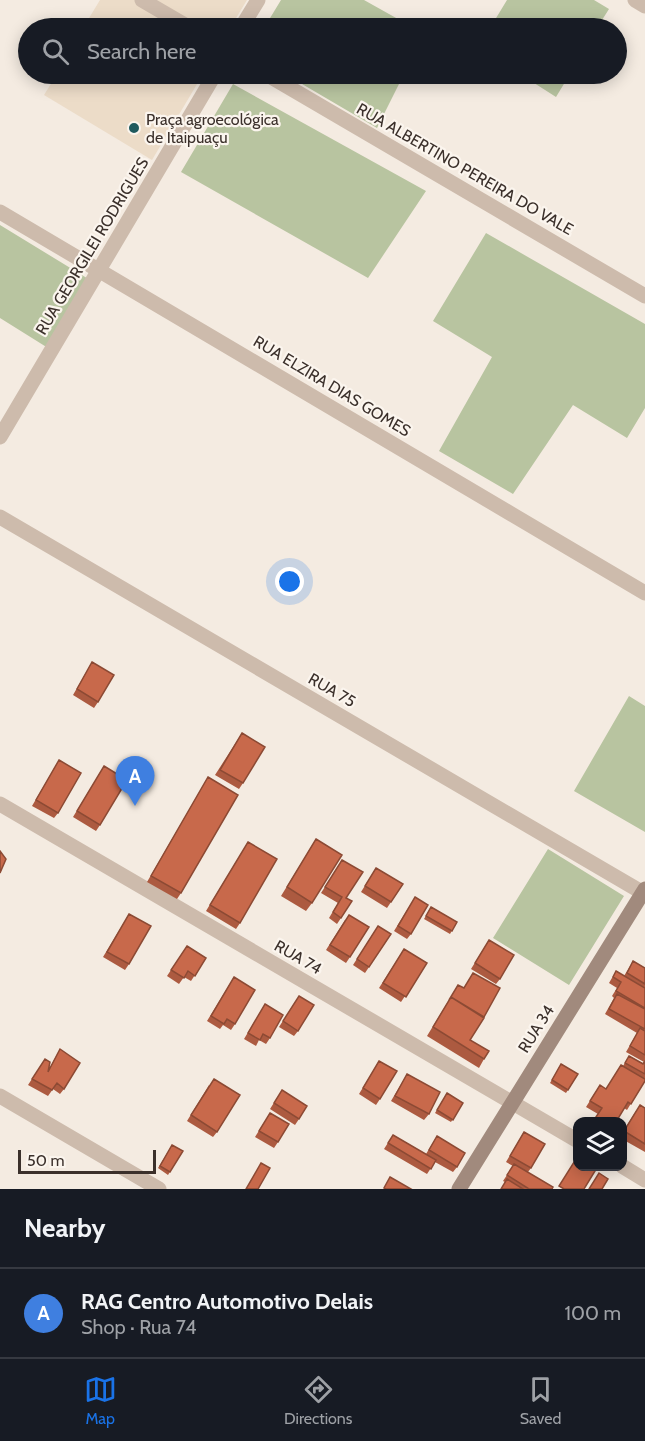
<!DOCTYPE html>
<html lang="en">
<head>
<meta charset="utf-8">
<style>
	:root { --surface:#171b24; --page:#242831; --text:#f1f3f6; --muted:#9ea1a6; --line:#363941; --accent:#1a73e8 }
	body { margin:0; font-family:Cabin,sans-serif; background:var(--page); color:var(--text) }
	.controls { position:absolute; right:18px; bottom:18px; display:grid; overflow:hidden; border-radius:12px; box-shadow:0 3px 15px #0003 }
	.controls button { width:54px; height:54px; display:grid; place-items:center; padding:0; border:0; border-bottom:2px solid var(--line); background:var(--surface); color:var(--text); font:30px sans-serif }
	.scale { position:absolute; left:18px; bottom:15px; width:138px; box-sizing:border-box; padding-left:6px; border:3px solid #3b302b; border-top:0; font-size:16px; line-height:21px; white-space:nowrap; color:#3b302b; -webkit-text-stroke:4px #fbf5ee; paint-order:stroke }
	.you { position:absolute; left:290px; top:582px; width:21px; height:21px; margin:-15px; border:4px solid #fff; border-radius:50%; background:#1a73e8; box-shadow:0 0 0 9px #1a73e833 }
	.badge { display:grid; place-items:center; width:39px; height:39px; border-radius:50%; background:var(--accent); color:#fff; font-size:20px; font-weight:700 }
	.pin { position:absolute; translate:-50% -50px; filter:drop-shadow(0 2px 3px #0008) }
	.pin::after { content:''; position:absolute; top:32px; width:21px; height:18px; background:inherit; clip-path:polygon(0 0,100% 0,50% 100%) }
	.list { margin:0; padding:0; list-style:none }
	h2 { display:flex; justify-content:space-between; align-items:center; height:78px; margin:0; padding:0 24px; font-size:26px }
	h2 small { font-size:20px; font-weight:400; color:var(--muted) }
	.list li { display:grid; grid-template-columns:39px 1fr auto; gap:18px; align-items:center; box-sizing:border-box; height:90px; padding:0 24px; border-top:2px solid var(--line) }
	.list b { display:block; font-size:22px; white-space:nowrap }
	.list p { margin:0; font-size:20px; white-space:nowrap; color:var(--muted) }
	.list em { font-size:20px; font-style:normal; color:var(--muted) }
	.icon { flex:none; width:33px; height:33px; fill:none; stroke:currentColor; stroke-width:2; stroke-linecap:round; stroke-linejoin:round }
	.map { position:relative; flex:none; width:645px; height:1189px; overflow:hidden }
	.search { position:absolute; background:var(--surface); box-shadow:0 3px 15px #0003; left:18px; right:18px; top:18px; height:66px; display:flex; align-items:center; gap:15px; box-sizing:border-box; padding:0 21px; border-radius:33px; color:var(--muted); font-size:22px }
	.sheet { height:168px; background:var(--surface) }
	nav { display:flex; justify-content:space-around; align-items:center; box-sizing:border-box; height:84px; border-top:2px solid var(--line); background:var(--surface); font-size:16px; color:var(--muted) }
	nav a { display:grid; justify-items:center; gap:3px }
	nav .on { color:var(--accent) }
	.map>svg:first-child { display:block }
</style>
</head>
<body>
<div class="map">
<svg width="645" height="1189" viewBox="0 0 645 1189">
	<rect width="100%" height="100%" fill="#f4ebe1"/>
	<!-- green -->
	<path fill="#b8c4a0" d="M281 0H364L414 28H264Z
		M507 0H594L609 9 597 28H490Z
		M285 74H404L377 128Z
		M520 74H570L556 97Z
		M233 84 426 191 368 278 181 172Z
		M0 225 90 280 48 348 0 318Z
		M486 233 645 324V408L627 438 573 405 513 494 439 451 492 357 433 321Z
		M629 696 645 706V832L574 791Z
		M548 849 624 896 569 985 493 938Z"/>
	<!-- plaza -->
	<path fill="#ecdcc8" d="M100 0H247L230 28H83Z
		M57 74H203L152 160 44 95Z"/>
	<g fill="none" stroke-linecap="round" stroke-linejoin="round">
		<!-- street -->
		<path stroke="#cdbbac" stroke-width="15" d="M142 0 190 28
			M635 0 645 6
			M241 28 258 0
			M266 74 645 296
			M0 212 645 593
			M0 437 215 74
			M0 517 645 894
			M0 804 578 1141
			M0 1096 159 1189
			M622 1166 645 1180"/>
		<!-- secondary -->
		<path stroke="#a18a7d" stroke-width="15" d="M459 1189 645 889"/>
	</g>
	<!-- wall -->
	<path fill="#ac5a40" d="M92 662 98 702 94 708 73 695Z
		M242 733 243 783 239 789 215 775Z
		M59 760 58 813 54 818 32 806Z
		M104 766 100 825 96 831 73 817Z
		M208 777 181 893 177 899 147 882Z
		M316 839 312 903 306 911 281 896Z
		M248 842 240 923 236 929 206 911Z
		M342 860 346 898 341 918 337 924 329 918 338 903 321 893Z
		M376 868 403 884 387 908 361 892Z
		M415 897 411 934 407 939 394 931Z
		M431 907 457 922 450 934 424 919Z
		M129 914V964L125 970 103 957Z
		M345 920 350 957 346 963 326 950Z
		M378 926 391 934 365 973 353 965Z
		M489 940 500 979 496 984 471 969Z
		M187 946 206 958 191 981 184 977 179 984 167 976Z
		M404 949 427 963 401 1002 379 988Z
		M633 961 645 968V1082H644L627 1110 624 1108 616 1122H593L598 1114 586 1107 600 1085 606 1089 621 1065 623 1066 629 1056 643 1063 644 1062 626 1052 637 1033 605 1014 614 998 612 996 617 988 609 983 616 971 624 976Z
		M473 973 470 1040 484 1059 479 1068 427 1036 458 985 464 988Z
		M234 977 235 1024 231 1030 223 1025 220 1029 207 1021Z
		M295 1002 298 1031 294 1036 279 1027Z
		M265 1004 270 1038 266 1044 259 1040 256 1046 244 1039Z
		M60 1049 64 1089 60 1094 53 1089 48 1096 28 1085 45 1059 49 1069Z
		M379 1061 380 1099 376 1105 359 1094Z
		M561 1064 578 1074 566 1093 550 1083Z
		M407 1074 429 1114 424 1120 391 1101Z
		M209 1085 217 1132 213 1137 187 1121Z
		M282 1090 299 1119 295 1125 270 1109Z
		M447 1093 463 1103 451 1122 435 1113Z
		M645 1108V1152L622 1139V1133L636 1111Z
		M270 1113 278 1142 274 1148 255 1137Z
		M524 1132 531 1168 528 1172 552 1189H501L505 1182 503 1181 513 1166 506 1162Z
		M393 1135 426 1154 437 1136 457 1167 453 1172 435 1162 427 1174 384 1149Z
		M172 1145 183 1151 168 1175 158 1168Z"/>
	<!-- building -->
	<path fill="#c8694b" stroke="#8c4a34" stroke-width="1.5" d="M92 662 114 675 98 702 77 689Z
		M242 733 265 747 243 783 220 770Z
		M59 760 81 773 58 813 36 800Z
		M104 766 127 780 100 825 77 811Z
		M208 777 238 795 181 893 151 876Z
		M316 839 342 855 312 903 287 887Z
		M248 842 277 859 240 923 210 905Z
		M0 851 6 859 0 873Z
		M342 860 363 872 346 898 352 901 341 918 333 912 342 897 325 887Z
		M376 868 403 884 391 902 365 886Z
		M415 897 428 905 411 934 398 926Z
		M431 907 457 922 452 931 426 916Z
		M129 914 151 926 129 964 107 952Z
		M349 915 369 927 350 957 330 945Z
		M378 926 391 934 369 967 357 959Z
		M489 940 514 955 500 979 475 963Z
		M187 946 206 958 195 976 188 971 184 978 171 970Z
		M404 949 427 963 406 997 383 983Z
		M633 961 645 968V984L627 973Z
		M616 971 645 988V1008L616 991 621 982 613 977Z
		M473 973 500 988 484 1017 451 997 449 1000 458 985 464 988Z
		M234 977 255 990 235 1024 227 1019 224 1024 211 1016Z
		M617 994 645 1009V1029L609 1009Z
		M299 996 314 1005 298 1031 283 1021Z
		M451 997 484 1018 470 1040 489 1051 484 1059 433 1027Z
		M265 1004 283 1015 270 1038 263 1034 260 1040 248 1033Z
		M640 1028 645 1031V1055L630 1046Z
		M60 1049 80 1063 64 1089 57 1083 52 1090 32 1079 45 1059 50 1062 48 1072Z
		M629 1056 643 1064 645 1061V1074L625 1063Z
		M379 1061 397 1071 380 1099 363 1088Z
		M561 1064 578 1074 568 1090 552 1080Z
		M621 1065 645 1079V1081L631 1104 628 1102 616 1122H596L594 1120 602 1108 590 1101 600 1085 606 1089Z
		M407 1074 440 1092 429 1114 395 1096Z
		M214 1079 240 1095 217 1132 191 1115Z
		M282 1090 307 1106 299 1119 274 1103Z
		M447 1093 463 1103 453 1120 437 1110Z
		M640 1105 645 1108V1144L624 1131Z
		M270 1113 289 1124 278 1142 259 1131Z
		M524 1132 545 1144 531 1168 510 1156Z
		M393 1135 436 1160 431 1169 388 1143Z
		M437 1136 465 1153 457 1167 429 1150Z
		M172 1145 183 1151 170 1172 160 1166Z
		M576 1159 578 1160V1167H588L595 1171 584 1189H564L559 1186Z
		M261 1163 270 1168 258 1189H246Z
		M514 1164 553 1187 552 1189H529L507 1175Z
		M599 1173 608 1179 602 1189H589Z
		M390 1177 411 1189H386L384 1188Z
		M507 1179 523 1189H501Z"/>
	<!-- markers -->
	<circle fill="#1f5a5e" stroke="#fbf5ee" stroke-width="2" cx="134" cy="128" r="6"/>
	<g text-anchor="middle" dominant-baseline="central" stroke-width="4.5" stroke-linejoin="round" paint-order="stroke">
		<!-- poi labels -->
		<g font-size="16" fill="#3b302b" stroke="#fbf5ee" text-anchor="start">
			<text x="146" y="119">Praça agroecológica<tspan x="146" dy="18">de Itaipuaçu</tspan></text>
		</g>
		<!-- street labels -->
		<g font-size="16" fill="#3b302b" stroke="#fbf5ee">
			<text transform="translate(465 169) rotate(30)">RUA ALBERTINO PEREIRA DO VALE</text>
			<text transform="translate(92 246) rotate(-59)">RUA GEORGILEI RODRIGUES</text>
			<text transform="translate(332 386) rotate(31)">RUA ELZIRA DIAS GOMES</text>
			<text transform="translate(332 690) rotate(30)">RUA 75</text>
			<text transform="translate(298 957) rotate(30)">RUA 74</text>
			<text transform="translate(536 1029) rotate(-58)">RUA 34</text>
		</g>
	</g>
</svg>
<div class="controls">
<button><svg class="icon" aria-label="layers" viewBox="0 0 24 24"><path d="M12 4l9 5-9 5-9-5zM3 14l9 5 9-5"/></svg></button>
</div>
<div class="scale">50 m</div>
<div class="you"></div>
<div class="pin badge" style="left:135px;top:806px;background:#3f7fe0">A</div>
<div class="search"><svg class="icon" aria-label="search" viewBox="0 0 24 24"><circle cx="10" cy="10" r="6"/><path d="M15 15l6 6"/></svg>Search here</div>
</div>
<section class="sheet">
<h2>Nearby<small></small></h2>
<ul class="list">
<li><span class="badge" style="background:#3f7fe0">A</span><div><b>RAG Centro Automotivo Delais</b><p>Shop · Rua 74</p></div><em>100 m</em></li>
</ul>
</section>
<nav>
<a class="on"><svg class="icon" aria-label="map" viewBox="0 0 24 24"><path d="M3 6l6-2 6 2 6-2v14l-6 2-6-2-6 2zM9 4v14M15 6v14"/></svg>Map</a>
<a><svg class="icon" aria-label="directions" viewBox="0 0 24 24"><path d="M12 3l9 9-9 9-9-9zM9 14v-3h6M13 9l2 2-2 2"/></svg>Directions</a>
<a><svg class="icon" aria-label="saved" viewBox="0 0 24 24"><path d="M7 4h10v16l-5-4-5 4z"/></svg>Saved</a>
</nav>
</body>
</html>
